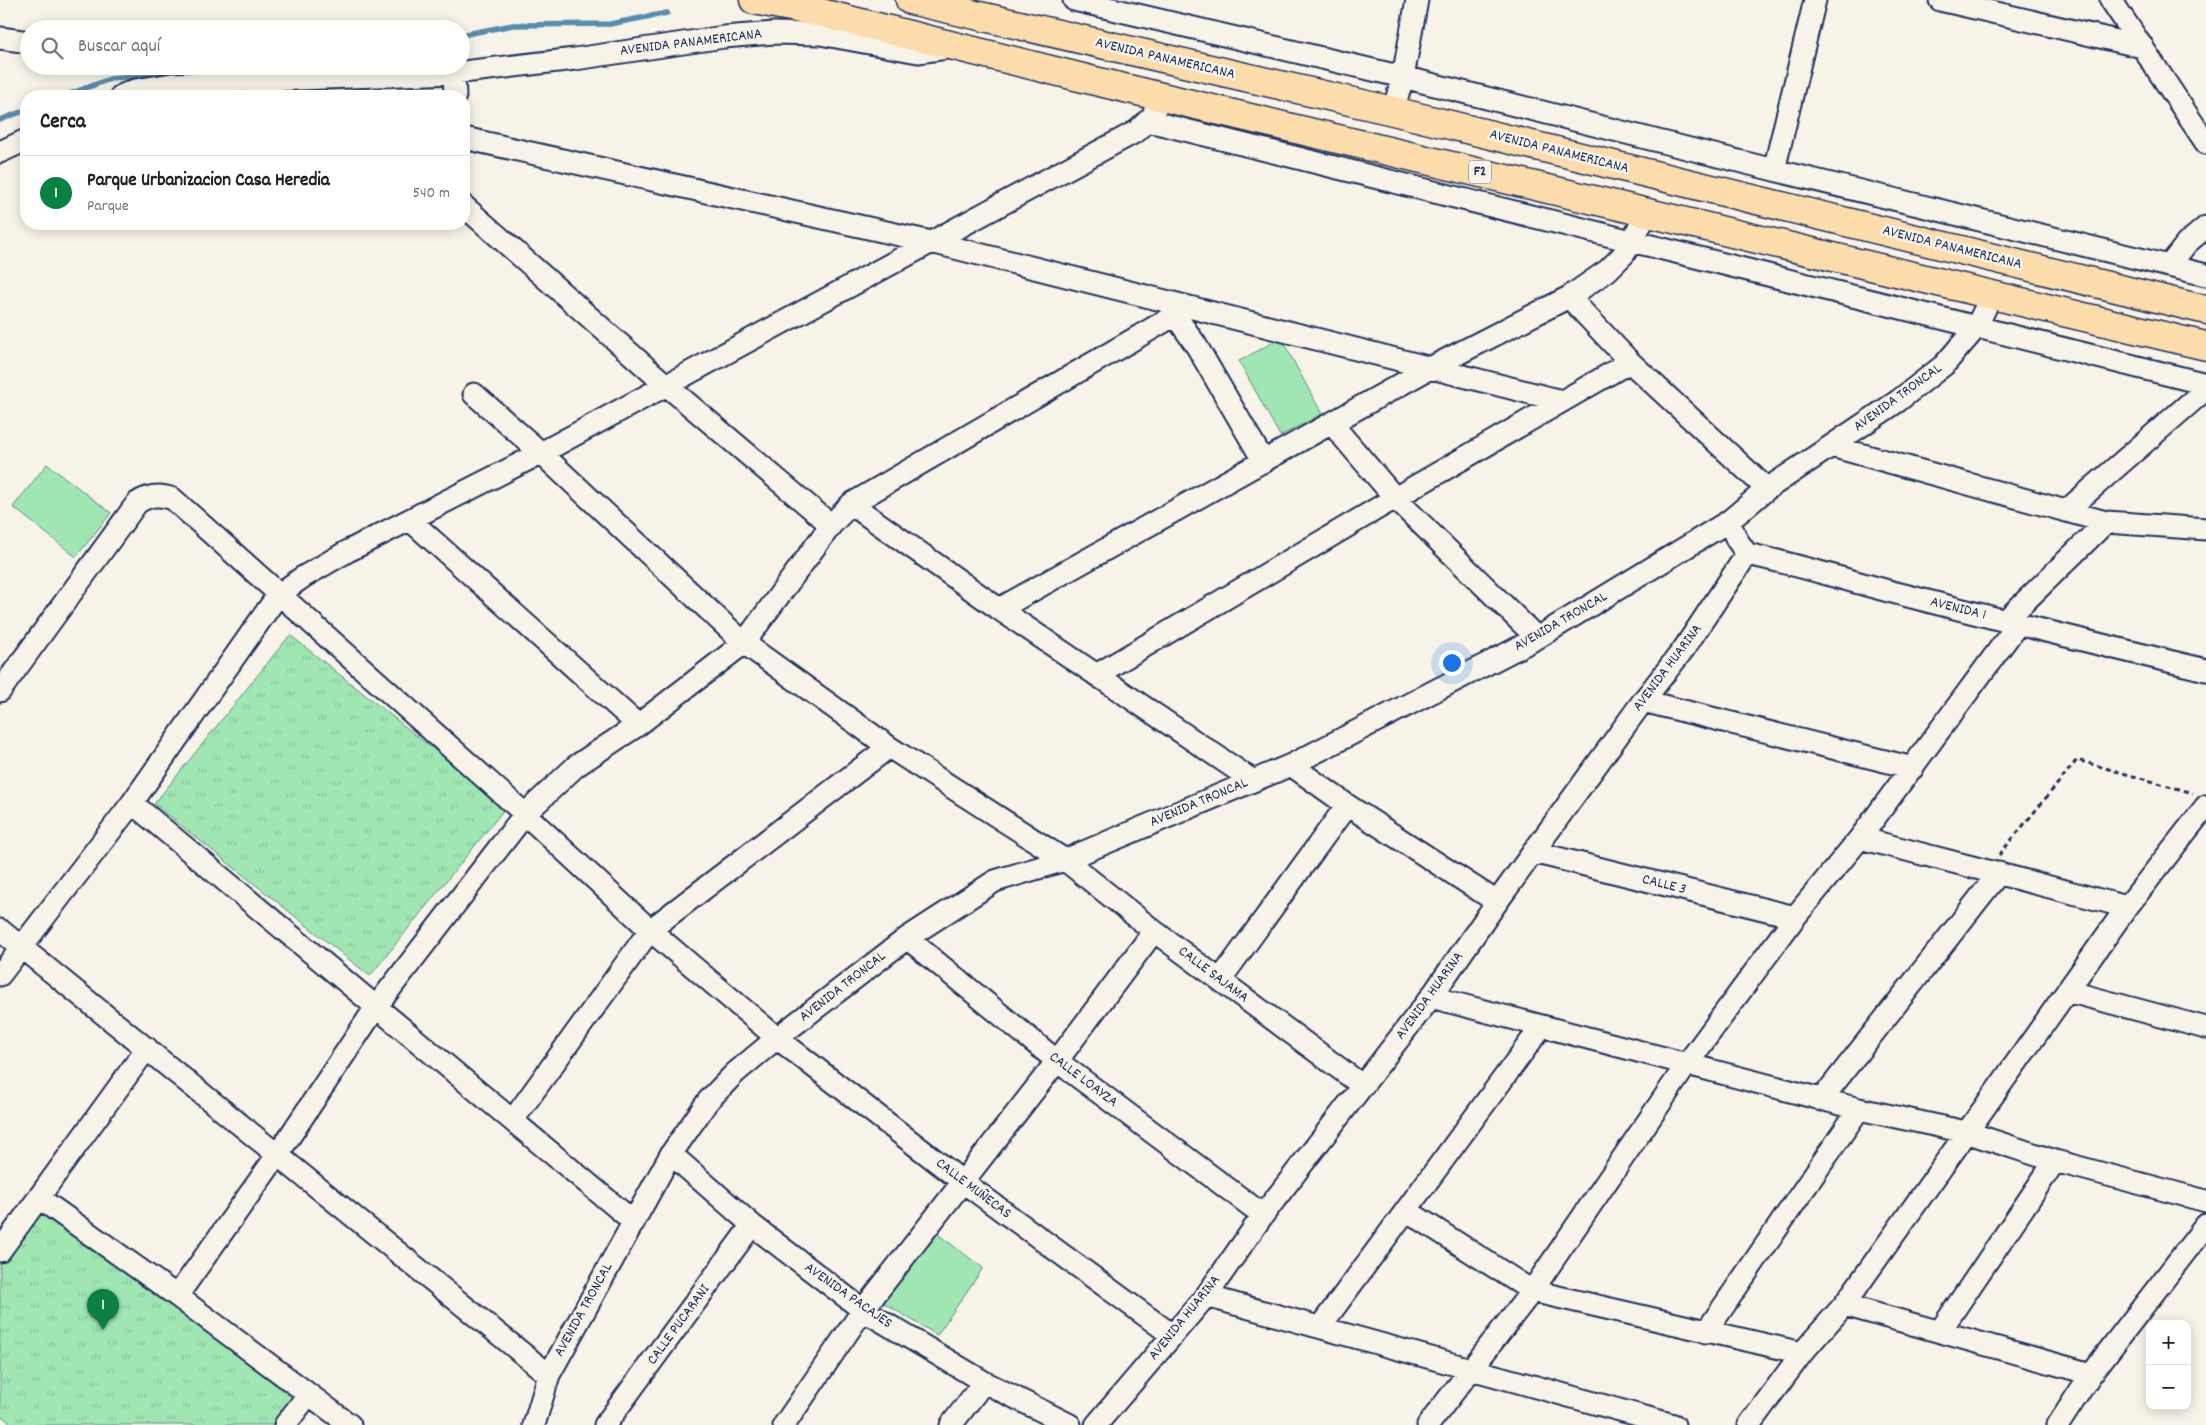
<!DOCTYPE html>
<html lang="es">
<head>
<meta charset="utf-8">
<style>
	:root { --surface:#fff; --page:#f6f6f6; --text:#222; --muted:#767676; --line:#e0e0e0; --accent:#0b8043 }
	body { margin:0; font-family:Dekko,sans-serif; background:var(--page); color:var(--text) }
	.controls { position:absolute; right:15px; bottom:15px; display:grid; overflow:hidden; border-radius:10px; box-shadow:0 2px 12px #0003 }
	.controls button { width:45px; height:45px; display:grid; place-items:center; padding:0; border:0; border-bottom:1px solid var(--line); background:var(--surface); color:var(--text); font:25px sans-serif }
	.you { position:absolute; left:1451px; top:662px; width:18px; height:18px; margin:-12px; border:4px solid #fff; border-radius:50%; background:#1a73e8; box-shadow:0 0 0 8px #1a73e833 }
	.badge { display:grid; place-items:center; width:32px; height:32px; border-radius:50%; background:var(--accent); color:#fff; font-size:16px; font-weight:700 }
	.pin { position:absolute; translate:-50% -41px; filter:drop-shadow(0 1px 2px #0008) }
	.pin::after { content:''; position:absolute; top:26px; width:18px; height:15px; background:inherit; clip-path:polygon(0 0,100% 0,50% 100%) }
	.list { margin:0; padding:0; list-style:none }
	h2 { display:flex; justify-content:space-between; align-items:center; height:65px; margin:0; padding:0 20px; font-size:21px }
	h2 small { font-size:16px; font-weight:400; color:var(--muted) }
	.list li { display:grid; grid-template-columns:32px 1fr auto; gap:15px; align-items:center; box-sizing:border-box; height:75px; padding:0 20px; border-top:1px solid var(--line) }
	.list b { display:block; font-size:19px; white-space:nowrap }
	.list p { margin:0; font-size:16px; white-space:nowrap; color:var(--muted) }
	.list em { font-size:16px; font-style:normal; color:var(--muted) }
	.icon { flex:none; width:28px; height:28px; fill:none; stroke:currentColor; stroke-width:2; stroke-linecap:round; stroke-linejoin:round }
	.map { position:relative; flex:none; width:2206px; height:1425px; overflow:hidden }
	.search { position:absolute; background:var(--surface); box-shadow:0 2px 12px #0003; left:20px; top:20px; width:450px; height:55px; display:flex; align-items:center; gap:12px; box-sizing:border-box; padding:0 18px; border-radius:28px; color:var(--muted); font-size:19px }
	.panel { position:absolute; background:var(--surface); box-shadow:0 2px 12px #0003; left:20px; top:90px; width:450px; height:140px; border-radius:20px }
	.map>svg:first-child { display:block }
</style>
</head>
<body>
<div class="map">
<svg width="2206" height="1425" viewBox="0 0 2206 1425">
	<defs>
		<pattern id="grass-tufts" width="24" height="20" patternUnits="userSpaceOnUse" patternTransform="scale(1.25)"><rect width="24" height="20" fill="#9fe6b3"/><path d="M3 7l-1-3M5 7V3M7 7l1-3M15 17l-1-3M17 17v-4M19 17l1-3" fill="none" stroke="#88c69c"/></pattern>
	</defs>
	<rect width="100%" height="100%" fill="#f7f3e8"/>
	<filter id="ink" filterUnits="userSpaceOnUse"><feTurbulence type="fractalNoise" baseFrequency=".02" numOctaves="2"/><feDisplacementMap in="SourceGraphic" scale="10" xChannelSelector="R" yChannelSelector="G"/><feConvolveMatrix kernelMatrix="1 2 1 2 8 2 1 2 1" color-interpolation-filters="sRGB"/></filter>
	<g filter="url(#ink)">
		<!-- grass -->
		<path fill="url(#grass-tufts)" stroke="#5d8a88" d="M290 635 506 807 370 976 154 804Z
			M39 1210 297 1395 275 1425H13L0 1415V1264Z"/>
		<!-- pitch -->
		<path fill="#9fe6b3" stroke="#5d8a88" d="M1281 338 1322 414 1280 436 1239 361Z
			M47 464 111 513 76 557 13 507Z
			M935 1232 983 1268 937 1335 882 1302Z"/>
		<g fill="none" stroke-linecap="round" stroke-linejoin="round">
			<!-- stream -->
			<path stroke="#5a8caf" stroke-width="5.5" d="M461 35 513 25 610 24 667 13
				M64 96 110 79 243 66
				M0 120 26 110"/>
			<defs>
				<path id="minor" d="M1074 0 1403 77 1774 170 2206 275
					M1940 0 2143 47
					M2111 0 2206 143
					M0 38 29 42
					M454 73 455 96
					M121 96 135 90 172 84 454 73 575 59 724 37 774 33 820 34 918 52 947 48
					M1393 111 1403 77 1417 0
					M1149 121 2206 384
					M464 138 931 242 1562 401
					M0 152 26 140
					M1774 170 1815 0
					M464 206 666 385 831 525
					M2169 266 2187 243 2206 227
					M1569 297 1630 362 1767 489
					M1175 315 1196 345 1264 462
					M474 394 541 453 744 643 889 747 1065 860 1154 931 1363 1086
					M1332 424 1395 498 1537 638
					M1831 446 2106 522 2206 529
					M851 504 999 609 1252 780
					M2066 511 2206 389
					M410 520 638 725
					M1729 521 1737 540 1747 554C1800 565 1852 582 1904 595 2005 621 2105 646 2206 670
					M999 609 1430 368 1569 297 1608 270 1624 254 1648 212
					M2005 621 2106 522
					M1096 675 1395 498 1630 362
					M0 691 137 503C149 495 160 494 173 499L525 814 650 930 777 1038 963 1182 1172 1335
					M1643 701 1913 768
					M1291 765 1347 805 1497 902
					M132 803 634 1222
					M1860 838 2127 907
					M1533 852 1795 917
					M0 930 549 1375
					M907 938 1057 1061 1263 1215
					M0 975 132 803 278 595 303 577 348 551 541 453 1137 131 1153 116 1159 96
					M1220 980 1347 805
					M2067 991 2206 1028
					M1431 997 1859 1109 1966 1132 2055 1161 2206 1201
					M1821 1100 1999 873
					M513 1120 650 930 889 747
					M671 1154 752 1225 863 1310 984 1382 1070 1425
					M39 1198 177 1296 350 1425
					M1406 1210 1532 1291 1802 1353
					M0 1251 147 1048
					M177 1296 278 1154 376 1007 525 814 576 766 638 725 744 643 831 525 851 504 1189 307
					M1206 1296 1674 1425
					M1844 1305 2091 1374
					M1320 1327 1542 1026
					M1940 1331 2055 1161
					M1706 1332 1859 1109
					M285 1425 308 1395
					M534 1425 549 1375 671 1154 708 1101 735 1073 777 1038 907 938 995 881 1065 860 1291 765 1537 638 1729 521 1767 489 1898 401 1944 365 1976 328 1991 296
					M605 1425 752 1225
					M784 1425 863 1310 1057 1061 1154 931
					M951 1425 984 1382
					M1096 1425 1206 1296 1263 1215 1431 997 1497 902 1643 701 1683 650 1747 554
					M1428 1425 1532 1291 1687 1064 1795 917 1860 838 2018 624
					M1749 1425 1802 1353 1844 1305 2127 907 2206 806
					M2058 1425 2091 1374 2206 1225"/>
				<path id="trunk" d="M754 0 817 12 1095 81 2206 346
					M910 0 1393 111 2206 310"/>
			</defs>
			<!-- minor casing -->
			<use href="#minor" stroke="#1b2f5e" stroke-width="25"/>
			<!-- trunk casing -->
			<use href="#trunk" stroke="#1b2f5e" stroke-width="31"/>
			<!-- path -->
			<path stroke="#1b2f5e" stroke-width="3" stroke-dasharray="5 4" stroke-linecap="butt" d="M1999 855 2077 760 2193 793"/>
			<!-- minor -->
			<use href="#minor" stroke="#f7f3e8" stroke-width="21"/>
			<!-- trunk -->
			<use href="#trunk" stroke="#fcdcab" stroke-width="28"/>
		</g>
	</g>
	<g text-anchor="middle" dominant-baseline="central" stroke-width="5" stroke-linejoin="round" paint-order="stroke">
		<!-- shield labels -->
		<rect fill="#f7f3e8" stroke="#5d6a87" stroke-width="1" x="1469" y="160.5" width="22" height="23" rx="4"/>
		<g font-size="14" font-weight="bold" fill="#1b2f5e">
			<text x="1480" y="172">F2</text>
		</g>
		<!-- street labels -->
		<g font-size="15" fill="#1b2f5e" stroke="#f7f3e8">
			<text transform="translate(691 43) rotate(-7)">AVENIDA PANAMERICANA</text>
			<text transform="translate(1165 59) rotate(13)">AVENIDA PANAMERICANA</text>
			<text transform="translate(1559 152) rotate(14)">AVENIDA PANAMERICANA</text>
			<text transform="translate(1952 248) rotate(14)">AVENIDA PANAMERICANA</text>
			<text transform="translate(1898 398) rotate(-36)">AVENIDA TRONCAL</text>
			<text transform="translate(1958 609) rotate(14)">AVENIDA 1</text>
			<text transform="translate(1561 622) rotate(-30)">AVENIDA TRONCAL</text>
			<text transform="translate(1668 668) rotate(-53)">AVENIDA HUARINA</text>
			<text transform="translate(1199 803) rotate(-23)">AVENIDA TRONCAL</text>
			<text transform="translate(1664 885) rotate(14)">CALLE 3</text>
			<text transform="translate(1213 975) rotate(37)">CALLE SAJAMA</text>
			<text transform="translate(843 987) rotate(-38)">AVENIDA TRONCAL</text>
			<text transform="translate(1430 996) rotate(-54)">AVENIDA HUARINA</text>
			<text transform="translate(1083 1080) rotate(37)">CALLE LOAYZA</text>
			<text transform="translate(973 1189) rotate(37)">CALLE MUÑECAS</text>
			<text transform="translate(848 1296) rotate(35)">AVENIDA PACAJES</text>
			<text transform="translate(584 1310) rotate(-61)">AVENIDA TRONCAL</text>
			<text transform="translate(1185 1318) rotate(-51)">AVENIDA HUARINA</text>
			<text transform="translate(679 1325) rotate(-54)">CALLE PUCARANI</text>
		</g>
	</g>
</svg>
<div class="controls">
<button>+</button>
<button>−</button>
</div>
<div class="you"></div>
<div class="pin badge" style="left:103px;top:1330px">1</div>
<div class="search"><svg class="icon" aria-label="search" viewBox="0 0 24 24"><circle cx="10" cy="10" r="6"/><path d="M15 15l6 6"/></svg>Buscar aquí</div>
<section class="panel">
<h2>Cerca<small></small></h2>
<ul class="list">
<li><span class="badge">1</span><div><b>Parque Urbanizacion Casa Heredia</b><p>Parque</p></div><em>540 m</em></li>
</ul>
</section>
</div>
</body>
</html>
